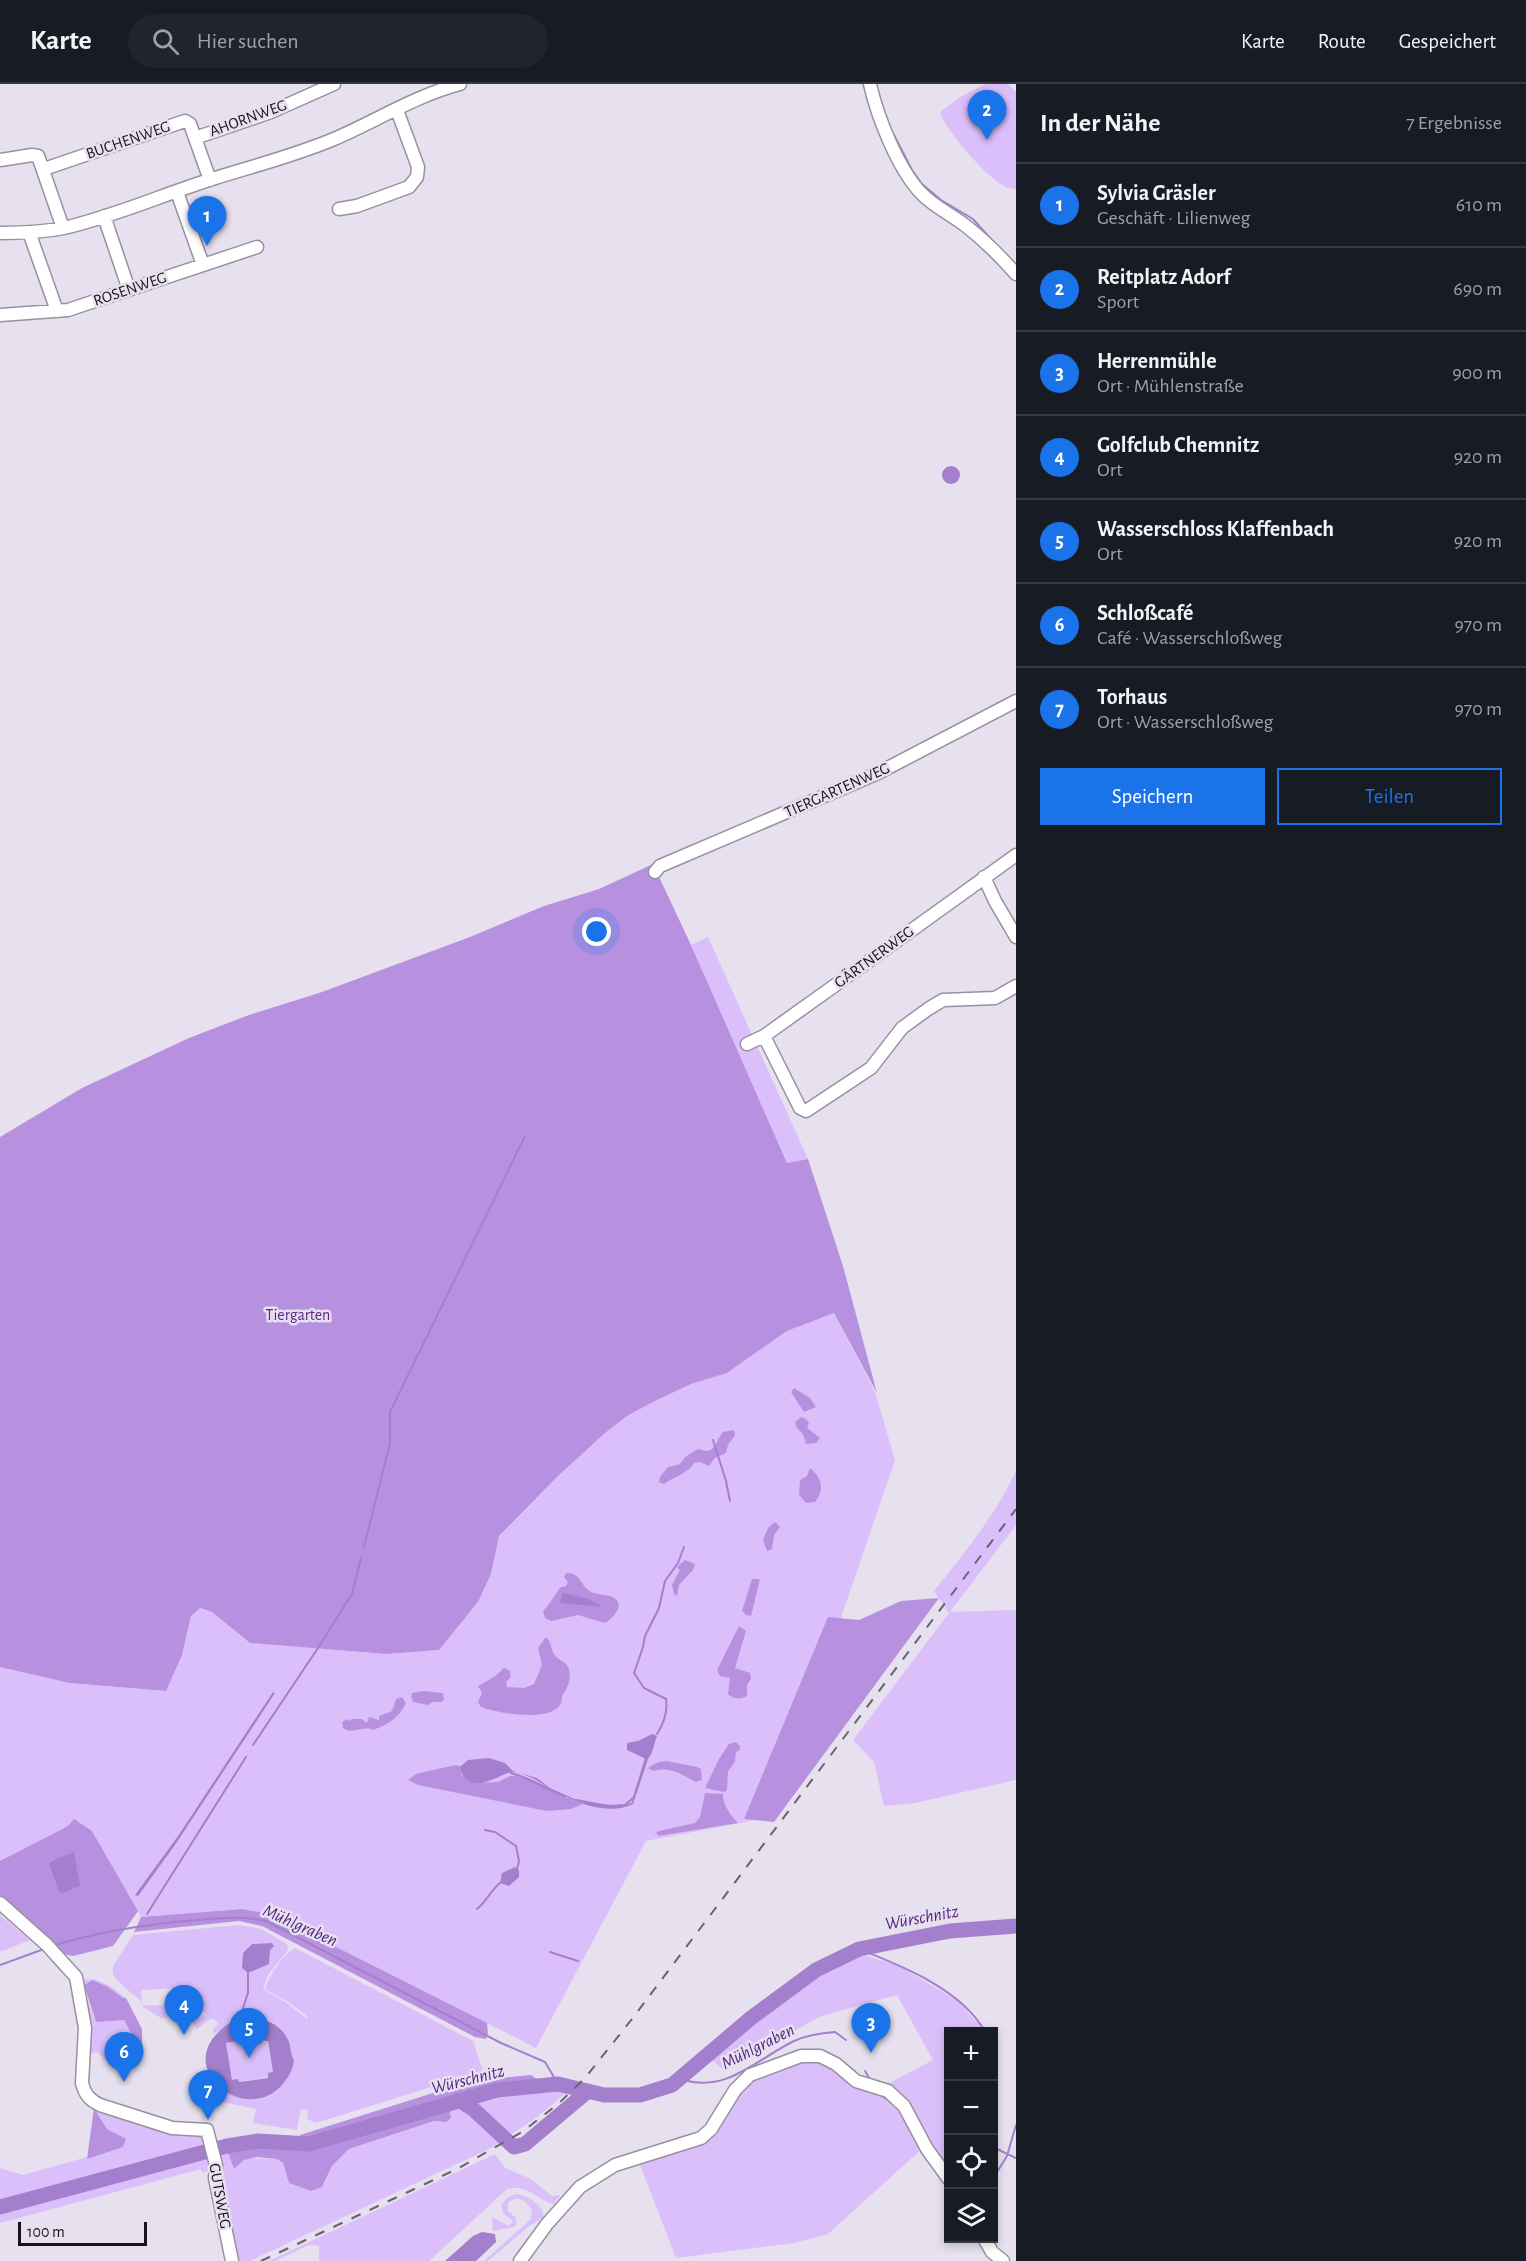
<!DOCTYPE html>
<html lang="de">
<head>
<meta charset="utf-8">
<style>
	:root { --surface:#171b24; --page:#20242c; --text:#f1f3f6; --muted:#9ea1a6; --line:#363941; --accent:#1a73e8 }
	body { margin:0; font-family:"Alegreya Sans",sans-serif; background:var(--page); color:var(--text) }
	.controls { position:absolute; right:18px; bottom:18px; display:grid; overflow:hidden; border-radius:0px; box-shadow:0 3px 9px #0003 }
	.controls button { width:54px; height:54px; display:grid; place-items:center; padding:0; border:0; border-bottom:2px solid var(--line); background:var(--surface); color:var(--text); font:30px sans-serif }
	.scale { position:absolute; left:18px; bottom:15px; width:129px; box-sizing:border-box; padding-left:6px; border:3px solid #17141a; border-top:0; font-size:16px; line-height:21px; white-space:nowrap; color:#17141a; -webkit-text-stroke:4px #e6e0ef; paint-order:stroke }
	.you { position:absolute; left:597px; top:848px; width:21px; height:21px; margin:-15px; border:4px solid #fff; border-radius:50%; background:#1a73e8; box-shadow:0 0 0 9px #1a73e833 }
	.badge { display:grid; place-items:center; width:39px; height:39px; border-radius:50%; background:var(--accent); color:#fff; font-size:20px; font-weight:700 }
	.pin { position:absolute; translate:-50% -50px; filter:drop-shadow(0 2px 3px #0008) }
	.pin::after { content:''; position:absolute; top:32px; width:21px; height:18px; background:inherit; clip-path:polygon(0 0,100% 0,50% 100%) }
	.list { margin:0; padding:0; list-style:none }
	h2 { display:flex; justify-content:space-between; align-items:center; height:78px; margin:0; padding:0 24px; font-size:26px }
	h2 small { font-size:20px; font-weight:400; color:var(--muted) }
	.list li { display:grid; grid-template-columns:39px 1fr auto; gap:18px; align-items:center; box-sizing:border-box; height:84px; padding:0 24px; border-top:2px solid var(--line) }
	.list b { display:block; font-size:22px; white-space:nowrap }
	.list p { margin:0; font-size:20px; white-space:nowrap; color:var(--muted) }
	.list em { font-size:20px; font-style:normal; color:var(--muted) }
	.actions { display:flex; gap:12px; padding:18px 24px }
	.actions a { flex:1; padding:14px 0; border:2px solid var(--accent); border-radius:0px; text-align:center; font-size:21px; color:var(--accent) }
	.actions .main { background:var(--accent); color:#fff }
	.icon { flex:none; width:33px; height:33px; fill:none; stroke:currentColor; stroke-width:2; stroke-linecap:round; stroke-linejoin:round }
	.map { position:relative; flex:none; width:1016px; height:2177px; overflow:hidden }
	header { display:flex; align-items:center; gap:36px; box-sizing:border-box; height:84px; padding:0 30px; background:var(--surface); border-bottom:2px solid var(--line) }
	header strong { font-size:28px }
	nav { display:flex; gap:33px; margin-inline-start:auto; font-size:21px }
	.search { width:420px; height:54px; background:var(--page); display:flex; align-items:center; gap:15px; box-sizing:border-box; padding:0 21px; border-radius:33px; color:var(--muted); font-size:22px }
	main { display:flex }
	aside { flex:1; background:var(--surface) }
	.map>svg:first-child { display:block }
</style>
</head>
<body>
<header>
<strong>Karte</strong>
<div class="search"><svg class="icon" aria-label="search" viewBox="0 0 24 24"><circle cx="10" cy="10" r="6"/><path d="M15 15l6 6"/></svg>Hier suchen</div>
<nav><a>Karte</a><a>Route</a><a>Gespeichert</a></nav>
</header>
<main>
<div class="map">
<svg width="1016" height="2177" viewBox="0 0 1016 2177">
	<rect width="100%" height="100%" fill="#e6e0ef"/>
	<!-- green -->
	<path fill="#dbbffb" d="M985 0H1008L1016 8V105C1011 104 1006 104 1002 101 984 90 946 47 940 28L960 13Z
		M708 853 808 1075 787 1079 691 861Z
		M834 1229 875 1308 895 1376 831 1563 755 1736 646 1757 536 1964 271 1830 242 1825 141 1833 92 1747 68 1742 0 1777V1583L69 1599 165 1607 182 1571 191 1532 199 1524 212 1528 250 1559 386 1570 439 1566 478 1518 491 1490 499 1452 558 1392 605 1349 627 1332 653 1318 691 1300 727 1289 787 1247Z
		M1016 1387V1441L950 1528 1016 1526V1696L915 1719 884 1722 874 1678 853 1656 949 1529 934 1507C964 1470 996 1430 1016 1387Z
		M0 1831 30 1856 0 1868Z
		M239 1841 261 1845 287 1860 288 1866 267 1892 263 1905 287 1919 307 1935 308 1933 288 1918 265 1905C270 1891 282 1871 295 1864L473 1957 483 1987 316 2039 307 2035 308 2026 301 2025 297 2046 253 2039 256 2025 222 2018 220 2006C233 2011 246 2018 260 2015 301 2006 302 1940 260 1934 254 1933 248 1936 242 1938 232 1942 221 1943 213 1951V1946L218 1940 215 1936 211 1934 197 1945 193 1939 206 1930 187 1912V1904L141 1906 142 1918C102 1884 107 1893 133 1851Z
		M861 1870 899 1882 958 1917 984 1947 948 1948V2089L908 2021 888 2000 933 1976 897 1911 821 1932 724 1986 711 1975 811 1895Z
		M93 1895 109 1901 126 1914H123L108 1903 85 1908 95 1937 124 1936 136 1957 142 1962 105 1976 98 1968 87 1970 80 1903 83 1896Z
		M150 1921 167 1922 171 1929 168 1933 161 1934 142 1922Z
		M247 1954 248 1956 265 1954 268 1957 273 1988 268 1993 239 1998 232 1996 226 1959Z
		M814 1975 888 2007 925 2062 828 2150 794 2159 676 2174 640 2081 703 2057 750 1993Z
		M557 2005 567 2008 537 2033 491 2064 250 2177H237L216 2070 228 2068 235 2084 244 2076 250 2074 277 2075 283 2079 289 2099 311 2107 325 2098 332 2082 349 2065 434 2037 446 2038 451 2030 449 2022 498 2009 548 2007Z
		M94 2024 117 2033 121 2031 201 2051 204 2053 212 2082 210 2086 203 2089 201 2085 0 2139V2084L23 2091 123 2063 125 2055 107 2045Z
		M495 2070 505 2084 531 2095 552 2112 561 2111 553 2120C535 2114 528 2100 507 2105L429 2177H319V2162L309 2161 275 2177H269Z
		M516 2110C529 2112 542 2120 544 2133L529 2142 488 2177H484L530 2136 532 2127C527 2117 518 2109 508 2119V2127L516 2134V2141L514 2143 493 2147 492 2133 509 2142 513 2137 503 2129 501 2121 508 2113Z"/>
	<!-- forest -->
	<path fill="#b791e0" d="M653 780 691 861 787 1079 808 1075 843 1182 877 1309 834 1229 787 1247 727 1289 691 1300 653 1318 627 1332 605 1349 558 1392 499 1452 491 1490 478 1518 439 1566 386 1570 250 1559 212 1528 200 1524 191 1532 182 1571 166 1607 69 1599 0 1583V1053L82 1004 189 954 249 931 322 908 470 853 544 822 599 805Z
		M794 1304 810 1314 816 1323 804 1328 791 1308Z
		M801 1333 806 1335 809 1339 807 1344 820 1354 816 1359 806 1360 803 1350 797 1344 795 1338Z
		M734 1346 735 1351 728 1361 726 1369 715 1374 709 1382 700 1378 694 1379C688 1390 674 1392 664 1400L659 1398 660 1393 668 1383 680 1380 685 1373 698 1365C716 1371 713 1361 723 1348Z
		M810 1384C822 1394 825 1406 815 1418L806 1419 799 1411 800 1396 807 1392Z
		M775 1438 780 1443 774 1451 772 1465 767 1467 763 1456 768 1444Z
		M685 1476 695 1480 693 1486 679 1501 677 1512 674 1510 672 1501 680 1486 677 1483Z
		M566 1489C582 1489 580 1502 591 1508 597 1511 604 1510 610 1512 628 1519 614 1533 605 1539L578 1531 551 1537 545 1534 543 1527C551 1519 554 1511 561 1503L566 1502 568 1498 564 1493Z
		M752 1495H760L751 1532 746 1531 742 1527Z
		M939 1514 774 1738 744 1735 828 1533 859 1536 901 1517Z
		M739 1542 746 1547 735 1584 750 1589 751 1595 747 1601V1612C741 1616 733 1615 728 1610L730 1594 720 1592 717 1586Z
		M546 1553C552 1558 550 1564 554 1570 557 1575 562 1576 566 1580 574 1589 568 1604 562 1612 564 1642 496 1629 481 1623L478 1618 482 1609 478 1602 494 1593 504 1584 510 1587 511 1593 506 1598 507 1603 524 1604 534 1600 542 1581 538 1564Z
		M423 1607 443 1609 444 1616 441 1618H433L428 1621 413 1618 411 1613 412 1609Z
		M402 1613 406 1619C400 1633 387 1641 373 1646 363 1641 353 1651 343 1644L342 1638 347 1635 350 1637 353 1635H362L367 1639 369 1633 379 1636V1632L392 1627 396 1615Z
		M736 1658 740 1662V1666L736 1668 735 1678 728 1687 727 1706 724 1708 705 1704 719 1675 729 1660Z
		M667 1677 697 1683 701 1685 702 1696 696 1698C682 1691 670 1682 655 1687L649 1685V1683L659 1678Z
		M455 1681 460 1682 462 1691 473 1699 498 1698 510 1692 520 1691 534 1696 565 1713 583 1720 571 1725 547 1727 418 1701 408 1696 416 1690Z
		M705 1709 723 1710C722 1720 731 1732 738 1739L659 1752 656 1749 659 1747 695 1739 700 1733Z
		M74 1735 92 1747 138 1827 113 1862 73 1872 59 1869 0 1811V1777L68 1742Z
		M242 1825 271 1830 487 1939 488 1950 486 1955 475 1953 262 1842 239 1837 134 1848 141 1833Z
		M93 1896 108 1903 123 1914H126L142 1945V1962L136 1958 124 1936 96 1938 84 1901Z
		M531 1991 541 1998C485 2005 433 2020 379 2036 354 2043 326 2058 299 2056L300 2051 471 1997Z
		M449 2022 451 2034 446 2038 434 2037 349 2065 332 2082 322 2103 311 2107 289 2099 283 2079 277 2075 257 2073 244 2076 234 2085 228 2068 256 2064 309 2063 336 2057Z
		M94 2024 107 2045 126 2055 123 2063 87 2075Z"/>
	<!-- water -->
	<path fill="#a47fcd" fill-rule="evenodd" d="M942 391a9 9 0 1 1 18 0a9 9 0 1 1-18 0Z
		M563 1509 589 1515 603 1523 560 1519Z
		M273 1608 275 1609 177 1758 138 1812 135 1811 178 1752Z
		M652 1650 657 1652C654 1659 653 1670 648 1675L633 1720C606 1733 574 1717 550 1705 543 1701 538 1696 530 1693 526 1692 517 1687 513 1688 500 1689 475 1711 463 1691 461 1689 461 1685 460 1683L468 1676 489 1674 505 1679 513 1687 537 1694 550 1704 581 1718 620 1722 631 1719 634 1713 646 1675 627 1666V1659L638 1657Z
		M74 1768 80 1802 62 1809 59 1807 49 1780 52 1777Z
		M515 1783 519 1786V1793L509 1802 500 1799 502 1789Z
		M272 1859 274 1862 270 1866 269 1880 248 1889 242 1884 243 1869 252 1860Z
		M240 1933C260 1933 280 1936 289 1958 291 1964 290 1970 294 1976 293 1986 288 1994 282 2001 243 2046 158 1975 240 1933ZM264 1954 265 1957H268L273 1988 268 1989V1994L239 1998 238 1995 232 1996 226 1959 247 1955V1956Z
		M482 2148 495 2150 496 2158 476 2177H445L473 2152Z"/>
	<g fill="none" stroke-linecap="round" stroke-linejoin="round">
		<!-- stream -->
		<path stroke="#a47fcd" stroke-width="2" d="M894 51 912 86 922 100 941 116 973 135 996 161
			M713 1356 726 1397 730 1417
			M364 1463 390 1359V1328L525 1052
			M657 1650C664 1639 668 1628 666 1615L644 1604 634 1589 643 1563 645 1552 659 1524 665 1497 678 1479 684 1463
			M253 1661 316 1567 352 1510 361 1474
			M511 1689C530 1694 546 1706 565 1712
			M576 1716 608 1722 625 1721 634 1713 646 1674
			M485 1746 495 1748 516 1762 519 1777 517 1785
			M477 1825C487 1817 491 1806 500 1799
			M147 1830 246 1673
			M55 1861C102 1847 148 1840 197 1836 222 1834 241 1832 266 1837L501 1959 545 1978 558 2000
			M859 1865C902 1882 963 1906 985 1948
			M550 1868 578 1877
			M0 1881 44 1865
			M240 1933 248 1909V1889
			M994 1974 995 1983 994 1997
			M865 1987 871 1997
			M680 1995C727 2010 755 1976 794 1957 807 1951 821 1949 835 1948L846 1956
			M879 2010 894 2020
			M994 2058 997 2065 1016 2074
			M994 2093 1007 2072 1016 2041
			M943 2097 948 2105"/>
		<!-- river -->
		<path stroke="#a47fcd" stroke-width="15" d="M459 2016 473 2025 514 2063 525 2060 588 2007
			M0 2123 227 2062 258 2057 309 2060 497 2006 558 2000 604 2011H640L672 2001 751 1934 816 1886 859 1865 950 1847 1016 1842"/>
		<defs>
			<path id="minor" d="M870 0C877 32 898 85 921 109 934 123 951 130 966 142 984 156 1001 173 1016 190
				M195 54 271 28 334 0
				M0 76 32 71 38 72 63 144
				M44 85 185 37 190 40 210 96
				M177 108 203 181
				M339 125 357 122 409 103 417 93 418 83 397 26
				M104 132 129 206
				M29 148 57 227
				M0 149C21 149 43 148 64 144 115 132 162 111 212 95 253 82 294 72 334 55 374 38 417 11 460 0
				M0 231 68 226 257 163
				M655 788 660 782 878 689 1016 617
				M984 793 995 817 1016 853
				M764 952 800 1024 806 1027 871 984 902 944 928 925 943 916 995 914 1016 902
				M747 960 764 952 841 897 1016 771
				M0 1819 47 1861 76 1893 85 1944 82 1999C85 2011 90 2016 100 2021L172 2044 207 2046 216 2081 215 2094 232 2177
				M984 2154 992 2168 1003 2177
				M520 2177 547 2140 580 2103 615 2081 701 2054 711 2045 735 2006 750 1991 801 1972H820L836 1980 856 1997 888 2007 904 2022 927 2065 948 2094"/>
		</defs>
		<!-- minor casing -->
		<use href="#minor" stroke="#97919f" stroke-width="15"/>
		<!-- minor -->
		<use href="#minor" stroke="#fff" stroke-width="12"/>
		<!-- rail -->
		<path stroke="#68636d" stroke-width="2" stroke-dasharray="10 10" stroke-linecap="butt" d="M261 2177 457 2085 522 2048 558 2020 585 1994 632 1935 1016 1425"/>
	</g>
	<g text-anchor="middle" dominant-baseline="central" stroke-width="5" stroke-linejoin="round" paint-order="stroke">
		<!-- street labels -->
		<g font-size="16" fill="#17141a" stroke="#e6e0ef">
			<text transform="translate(248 34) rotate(-20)">AHORNWEG</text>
			<text transform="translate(128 56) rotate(-19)">BUCHENWEG</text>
			<text transform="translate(130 205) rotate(-19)">ROSENWEG</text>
			<text transform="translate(837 706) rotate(-24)">TIERGARTENWEG</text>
			<text transform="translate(874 873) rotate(-36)">GÄRTNERWEG</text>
			<text transform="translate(220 2112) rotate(80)">GUTSWEG</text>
		</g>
		<!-- park labels -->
		<g font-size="16" fill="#5c2a86" stroke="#e6e0ef">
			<text x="298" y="1231">Tiergarten</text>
		</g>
		<!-- water labels -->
		<g font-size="18" font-style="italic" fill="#56237f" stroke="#e6e0ef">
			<text transform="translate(922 1834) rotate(-10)">Würschnitz</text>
			<text transform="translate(300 1842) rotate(24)">Mühlgraben</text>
			<text transform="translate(758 1963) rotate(-27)">Mühlgraben</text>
			<text transform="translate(468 1996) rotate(-14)">Würschnitz</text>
		</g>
	</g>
</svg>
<div class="controls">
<button>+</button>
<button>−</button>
<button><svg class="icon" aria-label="locate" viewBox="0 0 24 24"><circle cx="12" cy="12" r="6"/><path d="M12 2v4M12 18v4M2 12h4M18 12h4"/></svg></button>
<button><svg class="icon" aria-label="layers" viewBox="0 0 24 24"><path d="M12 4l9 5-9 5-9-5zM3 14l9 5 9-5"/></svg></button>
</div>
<div class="scale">100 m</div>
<div class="you"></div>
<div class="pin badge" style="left:207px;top:162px">1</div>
<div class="pin badge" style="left:987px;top:56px">2</div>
<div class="pin badge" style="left:871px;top:1969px">3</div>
<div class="pin badge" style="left:184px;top:1951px">4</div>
<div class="pin badge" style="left:249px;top:1974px">5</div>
<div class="pin badge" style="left:124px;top:1998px">6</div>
<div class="pin badge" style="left:208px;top:2036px">7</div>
</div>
<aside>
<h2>In der Nähe<small>7 Ergebnisse</small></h2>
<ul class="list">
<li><span class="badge">1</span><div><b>Sylvia Gräsler</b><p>Geschäft · Lilienweg</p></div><em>610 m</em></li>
<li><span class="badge">2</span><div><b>Reitplatz Adorf</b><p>Sport</p></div><em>690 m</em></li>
<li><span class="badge">3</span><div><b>Herrenmühle</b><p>Ort · Mühlenstraße</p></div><em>900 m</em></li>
<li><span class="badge">4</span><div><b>Golfclub Chemnitz</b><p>Ort</p></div><em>920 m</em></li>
<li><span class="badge">5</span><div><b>Wasserschloss Klaffenbach</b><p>Ort</p></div><em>920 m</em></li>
<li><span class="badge">6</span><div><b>Schloßcafé</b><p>Café · Wasserschloßweg</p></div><em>970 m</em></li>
<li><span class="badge">7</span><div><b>Torhaus</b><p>Ort · Wasserschloßweg</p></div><em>970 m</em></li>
</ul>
<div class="actions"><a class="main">Speichern</a><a>Teilen</a></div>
</aside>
</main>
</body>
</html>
